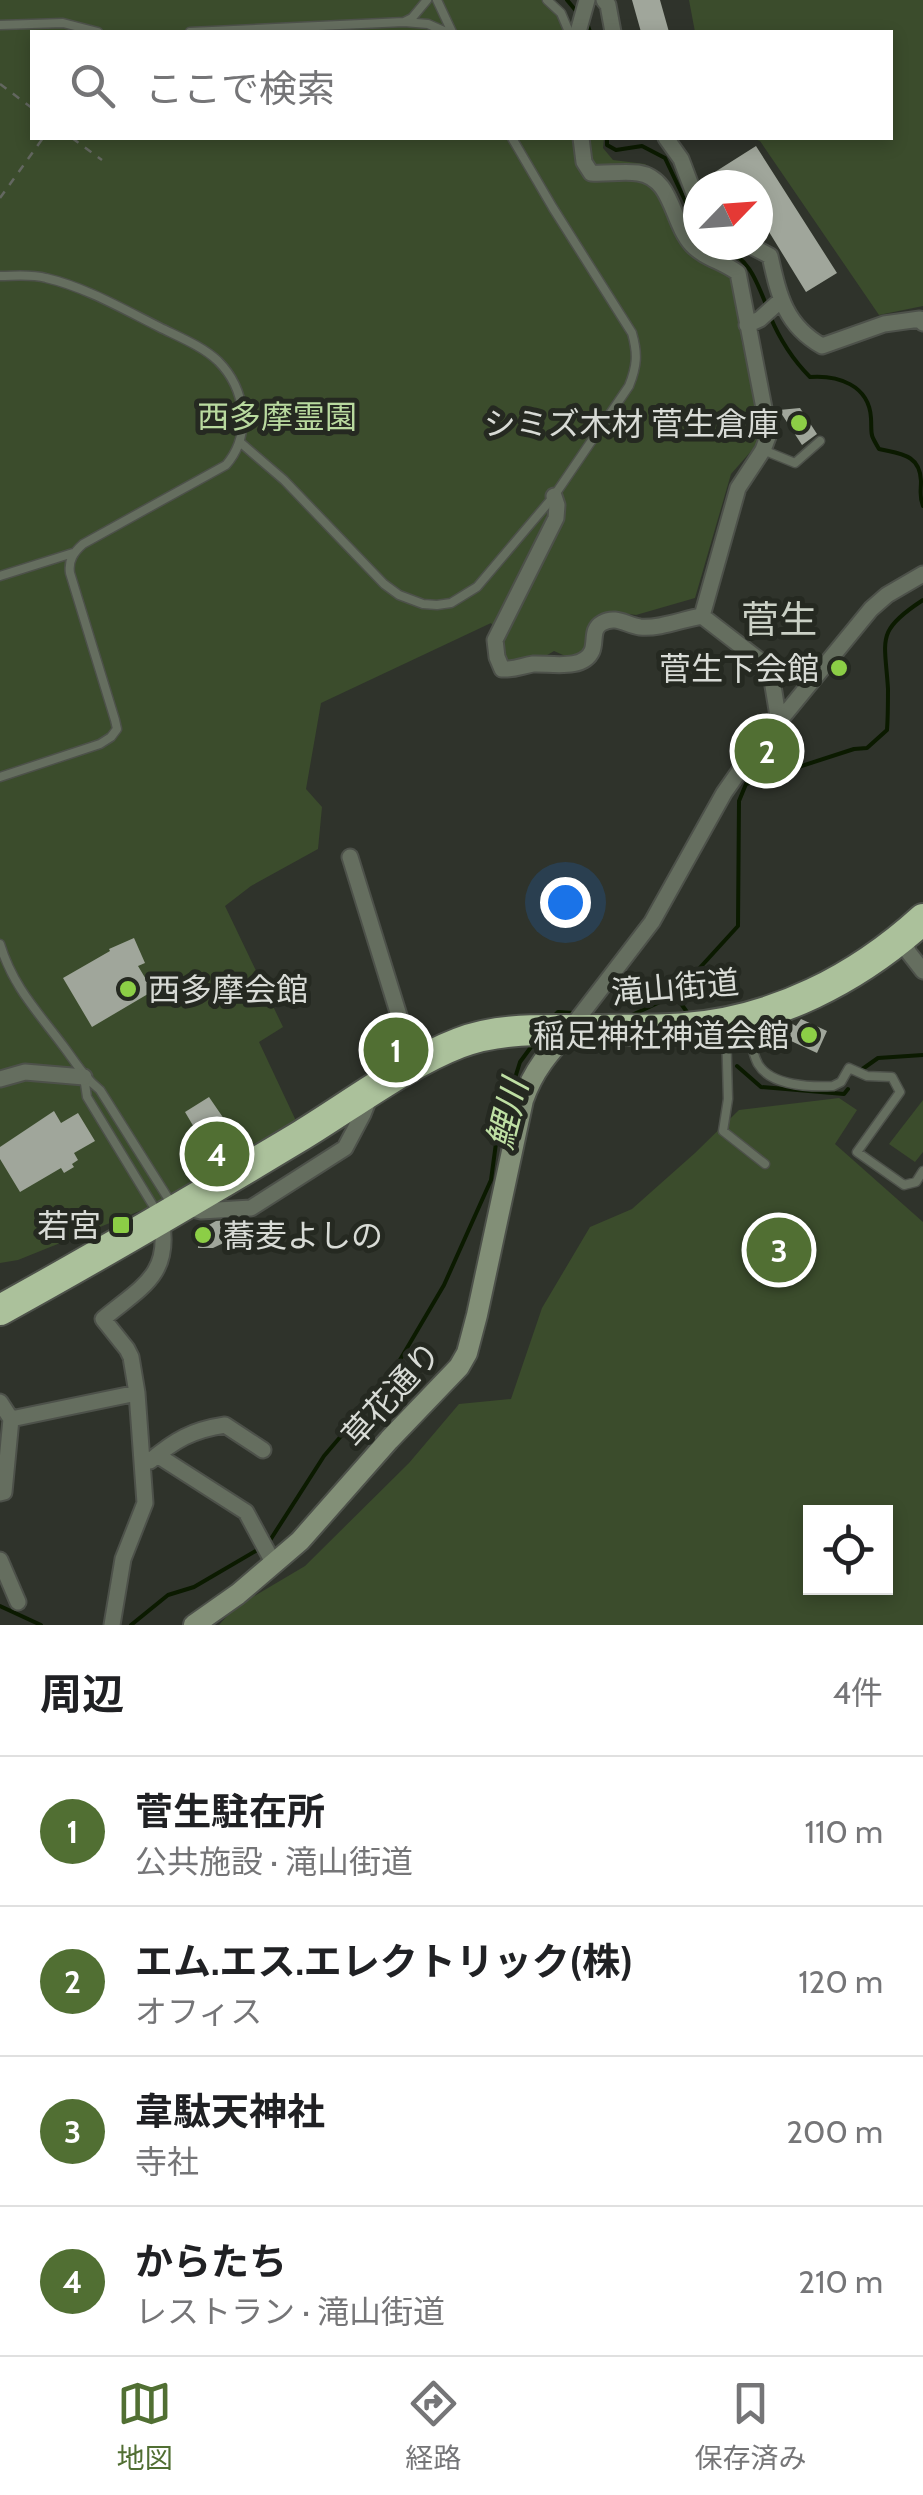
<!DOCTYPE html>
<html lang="ja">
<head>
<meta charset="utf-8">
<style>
	:root { --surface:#fff; --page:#f6f6f6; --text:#202124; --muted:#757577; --line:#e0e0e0; --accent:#516f33 }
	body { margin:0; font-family:Cabin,"Noto Sans JP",sans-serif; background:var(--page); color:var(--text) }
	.controls { position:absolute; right:30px; bottom:30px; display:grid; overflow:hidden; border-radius:0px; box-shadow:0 5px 15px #0003 }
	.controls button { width:90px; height:90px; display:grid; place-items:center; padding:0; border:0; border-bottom:2px solid var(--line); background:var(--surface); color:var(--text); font:50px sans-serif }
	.compass { position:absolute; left:683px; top:170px; width:90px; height:90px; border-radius:50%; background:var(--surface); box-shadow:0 5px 15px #0003; rotate:65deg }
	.you { position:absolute; left:565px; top:902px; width:35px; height:35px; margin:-25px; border:8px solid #fff; border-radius:50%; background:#1a73e8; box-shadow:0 0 0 15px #1a73e833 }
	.badge { display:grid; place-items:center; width:65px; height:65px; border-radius:50%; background:var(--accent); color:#fff; font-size:32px; font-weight:700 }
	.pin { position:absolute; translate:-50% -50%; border:5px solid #fff; box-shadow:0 2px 10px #0006 }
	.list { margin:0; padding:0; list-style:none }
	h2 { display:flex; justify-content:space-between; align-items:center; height:130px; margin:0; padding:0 40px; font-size:42px }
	h2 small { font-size:32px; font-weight:400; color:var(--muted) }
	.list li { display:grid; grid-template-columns:65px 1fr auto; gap:30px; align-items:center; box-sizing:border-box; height:150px; padding:0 40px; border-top:2px solid var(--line) }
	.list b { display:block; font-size:38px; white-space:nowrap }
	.list p { margin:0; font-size:32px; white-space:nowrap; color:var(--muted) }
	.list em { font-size:32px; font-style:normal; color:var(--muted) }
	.icon { flex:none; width:55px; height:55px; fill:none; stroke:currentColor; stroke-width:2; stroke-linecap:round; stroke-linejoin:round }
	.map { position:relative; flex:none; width:923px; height:1625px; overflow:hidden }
	.search { position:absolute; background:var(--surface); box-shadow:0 5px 15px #0003; left:30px; right:30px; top:30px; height:110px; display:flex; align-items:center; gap:25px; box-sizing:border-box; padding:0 35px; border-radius:0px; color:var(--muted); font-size:38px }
	.sheet { height:730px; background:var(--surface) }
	nav { display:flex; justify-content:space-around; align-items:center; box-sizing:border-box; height:140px; border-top:2px solid var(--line); background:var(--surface); font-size:28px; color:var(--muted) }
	nav a { display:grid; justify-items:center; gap:5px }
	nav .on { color:var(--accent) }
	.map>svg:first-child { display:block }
</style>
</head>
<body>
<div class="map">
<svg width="923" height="1625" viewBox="0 0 923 1625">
	<rect width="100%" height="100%" fill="#2f332b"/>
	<!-- green -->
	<path fill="#3b4c2c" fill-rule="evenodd" d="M0 0H543L574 32H32V138H604L603 148 613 160 645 164 665 178 694 240 736 279 741 339 757 408 760 441 731 474 695 598 636 615 615 612 593 627 590 648 572 659 554 651 539 660 518 665 506 659 504 642 491 623 321 703 306 789 322 807 318 849 251 886 225 906 283 1027 259 1042 297 1123 157 1204 18 1260 0 1263Z
		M689 0H923V306L879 315 760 141 752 138H890V32H695Z
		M839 1098 857 1110 835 1144 923 1222V1625H219L234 1608 305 1566 409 1463 459 1404 511 1399 542 1308 590 1227 632 1209 695 1153 739 1110ZM810 1512H886V1588H810Z
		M923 1100V1152L915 1162 889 1144Z"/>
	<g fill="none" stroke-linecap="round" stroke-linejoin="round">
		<!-- stream -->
		<path stroke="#0b1a00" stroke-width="4" d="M567 0 577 12
			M587 23 590 32
			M607 138V145L616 150 642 146 665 158 698 228
			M721 245C750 261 755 277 767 307
			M770 316C780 340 792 359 810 377 838 375 869 385 871 418 872 436 869 432 879 449 900 454 920 454 921 481 921 492 919 496 923 506
			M675 995 689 1015
			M555 1015 558 1012 573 1013
			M632 1015 675 995 738 926 739 801 746 784 854 749 867 748 887 730C888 717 888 703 888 689 885 639 875 631 923 600
			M705 1037 716 1047
			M737 1066 761 1087 844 1094 848 1089
			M861 1070 878 1058 923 1055
			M267 1545 324 1456 371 1401 397 1365 444 1285 491 1180 497 1136 520 1062 534 1043
			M0 1606 41 1625
			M131 1625 168 1595 194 1587 259 1549"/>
	</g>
	<!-- building -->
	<path fill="#a0a69b" d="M632 0H660L669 32H641Z
		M756 146 837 273 806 292 758 214V185H713L707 177Z
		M800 408 817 434 802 445 779 410Z
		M134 938 145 963 138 966 153 991 92 1027 63 978 110 951 109 949Z
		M801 1019 827 1031 817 1053 791 1041 792 1038 785 1035 791 1023 796 1026Z
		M209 1097 244 1148 218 1163 206 1145H193L198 1134 185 1112Z
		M54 1111 61 1123 78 1113 95 1141 74 1153 78 1160 72 1164 74 1167 64 1173 61 1168 20 1192 0 1159V1147Z
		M232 1220 250 1253 248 1254 232 1239 213 1248H198V1243H194V1233L216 1221Z"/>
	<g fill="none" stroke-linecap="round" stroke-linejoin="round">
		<defs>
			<path id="lane" d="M437 0 452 32
				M547 0 561 13 569 32
				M404 22 412 18 427 0
				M0 25 63 23 98 32
				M190 32 404 22 428 24 446 32
				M0 276C15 276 31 274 46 278 85 287 123 309 159 327 179 337 202 346 218 361 246 389 252 435 226 465L83 544C74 552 68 560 70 573L115 720 117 729 111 737 100 744 0 777
				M241 443 284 480 384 584 399 595 423 604 437 605 451 603 477 587 554 496 629 386C637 366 638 354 632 333L553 208 512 138
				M763 450 795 463 820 441
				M0 576 73 553
				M0 944C13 987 38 1012 64 1047 76 1063 84 1077 100 1090L173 1206
				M748 1025C750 1037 752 1053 758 1064 771 1086 811 1087 833 1086L841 1082 849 1068 867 1076 892 1077 900 1092 857 1152 904 1185 916 1182 923 1171
				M726 1027 728 1099 723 1131 765 1164
				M84 1077 87 1097 157 1212"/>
			<path id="street" d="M604 0 608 5 613 32
				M578 32 587 0
				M581 138 584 162 591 173C606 174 623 171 638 173 673 178 671 222 692 245 704 258 724 262 738 273L769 434 763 450 738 488 702 616 763 663 771 674 779 722
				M666 138 681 159 698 204
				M749 245 770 256C779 296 785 325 822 346L884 324 920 319 923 323
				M747 325 760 319 781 300
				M554 496 557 505 556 518 495 640 497 657 502 669C514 670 521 666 533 664 550 663 583 671 592 651 596 641 591 629 602 623 616 615 626 625 640 627 660 629 683 619 702 616
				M350 857 414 1064
				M902 938 909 953 923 971
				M570 1029 652 922 724 793 745 763 871 609 887 595 923 574
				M0 1079 25 1072 84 1077
				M188 1208 201 1211 251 1208 345 1148 363 1114 370 1096
				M0 1402 11 1419 4 1492 0 1493
				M11 1419 137 1393
				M157 1455 246 1512 274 1564
				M150 1461C175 1440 192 1430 225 1425L263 1450
				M0 1560 18 1602
				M112 1625 123 1559 145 1503 137 1393 131 1357 127 1349 103 1319C141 1287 172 1275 161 1219"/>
			<path id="secondary" d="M194 1625 238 1594 300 1541 389 1440 459 1367 467 1353 477 1315 523 1100C533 1071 549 1052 570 1030"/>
			<path id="highway" d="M0 1310C102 1254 202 1195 302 1135 351 1105 407 1063 459 1043 503 1026 549 1031 595 1030 625 1029 656 1031 686 1028 775 1021 857 979 923 919"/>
		</defs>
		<!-- lane casing -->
		<use href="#lane" stroke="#4d514a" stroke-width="11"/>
		<!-- street casing -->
		<use href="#street" stroke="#4d514a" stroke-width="19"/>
		<!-- secondary casing -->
		<use href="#secondary" stroke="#4d514a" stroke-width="24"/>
		<!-- highway casing -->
		<use href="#highway" stroke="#4d514a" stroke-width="34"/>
		<!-- path -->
		<path stroke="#636760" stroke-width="2.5" stroke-dasharray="8 8" stroke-linecap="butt" d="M0 84 32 108
			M72 138 102 160
			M0 198 43 138"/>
		<!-- lane -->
		<use href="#lane" stroke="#656e5f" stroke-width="8"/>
		<!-- street -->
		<use href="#street" stroke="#656e5f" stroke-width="15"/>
		<!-- secondary -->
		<use href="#secondary" stroke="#828f77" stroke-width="20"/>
		<!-- highway -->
		<use href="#highway" stroke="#abc19b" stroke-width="30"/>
	</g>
	<!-- markers -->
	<g fill="#8cce46" stroke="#252921" stroke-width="4">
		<circle cx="799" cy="423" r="10"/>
		<circle cx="839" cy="668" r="10"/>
		<circle cx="128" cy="989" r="10"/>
		<circle cx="809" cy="1035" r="10"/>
		<rect x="111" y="1215" width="20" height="20" rx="5"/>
		<circle cx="203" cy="1235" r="10"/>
	</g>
	<g text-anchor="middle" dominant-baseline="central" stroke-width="10" stroke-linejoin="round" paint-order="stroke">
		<!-- park labels -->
		<g font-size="32" fill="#b9da9f" stroke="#252921">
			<text x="277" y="416">西多摩霊園</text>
		</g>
		<!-- poi labels -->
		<g font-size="32" fill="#d8dbd6" stroke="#252921" text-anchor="end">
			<text x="779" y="423">シミズ木材 菅生倉庫</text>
			<text x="819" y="668">菅生下会館</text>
			<text x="148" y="989" text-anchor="start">西多摩会館</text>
			<text x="789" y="1035">稲足神社神道会館</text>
			<text x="101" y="1225">若宮</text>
			<text x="223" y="1235" text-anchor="start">蕎麦よしの</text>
		</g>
		<!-- street labels -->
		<g font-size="32" fill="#d8dbd6" stroke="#252921">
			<text transform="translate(675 987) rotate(-5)">滝山街道</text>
			<text transform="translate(391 1394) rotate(-48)">草花通り</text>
		</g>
		<!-- water labels -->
		<g font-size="35" font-style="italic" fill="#bedfa3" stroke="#252921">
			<text transform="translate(507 1114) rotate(-76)">鯉川</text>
		</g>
		<!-- quarter labels -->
		<g font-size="38" fill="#cad0c5" stroke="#252921">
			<text x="779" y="619">菅生</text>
		</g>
	</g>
</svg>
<div class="controls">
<button><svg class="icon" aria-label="locate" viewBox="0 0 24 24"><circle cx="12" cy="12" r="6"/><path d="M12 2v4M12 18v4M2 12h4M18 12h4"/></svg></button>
</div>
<svg class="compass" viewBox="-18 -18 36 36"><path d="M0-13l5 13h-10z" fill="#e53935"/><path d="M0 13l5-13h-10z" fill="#757577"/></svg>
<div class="you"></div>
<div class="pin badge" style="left:396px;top:1050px">1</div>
<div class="pin badge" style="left:767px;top:751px">2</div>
<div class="pin badge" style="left:779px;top:1250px">3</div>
<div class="pin badge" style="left:217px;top:1154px">4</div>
<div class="search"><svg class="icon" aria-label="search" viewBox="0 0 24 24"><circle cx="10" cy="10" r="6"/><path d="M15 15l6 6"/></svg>ここで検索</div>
</div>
<section class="sheet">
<h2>周辺<small>4件</small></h2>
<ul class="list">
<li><span class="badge">1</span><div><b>菅生駐在所</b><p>公共施設 · 滝山街道</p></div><em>110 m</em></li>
<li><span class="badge">2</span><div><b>エム.エス.エレクトリック(株)</b><p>オフィス</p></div><em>120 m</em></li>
<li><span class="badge">3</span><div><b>韋駄天神社</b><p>寺社</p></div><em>200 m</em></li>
<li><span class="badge">4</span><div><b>からたち</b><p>レストラン · 滝山街道</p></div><em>210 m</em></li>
</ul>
</section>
<nav>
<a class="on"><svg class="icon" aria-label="map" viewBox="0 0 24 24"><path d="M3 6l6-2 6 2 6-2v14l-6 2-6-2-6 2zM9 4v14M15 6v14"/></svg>地図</a>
<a><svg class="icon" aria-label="directions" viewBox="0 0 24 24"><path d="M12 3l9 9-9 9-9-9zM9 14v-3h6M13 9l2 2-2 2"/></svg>経路</a>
<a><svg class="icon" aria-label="saved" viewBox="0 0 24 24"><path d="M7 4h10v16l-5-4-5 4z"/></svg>保存済み</a>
</nav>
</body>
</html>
